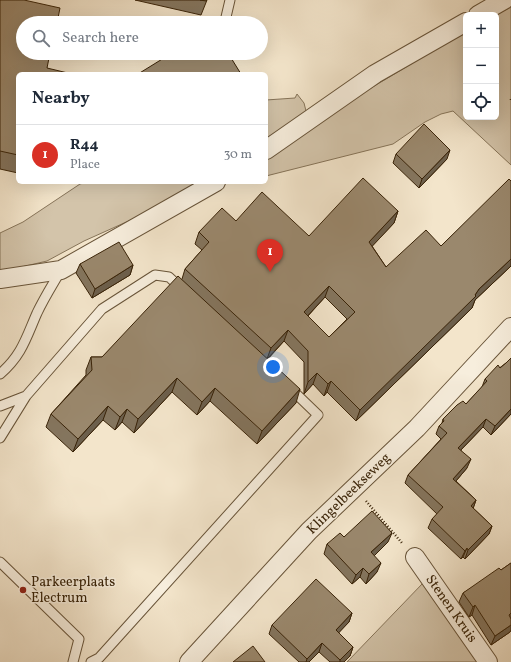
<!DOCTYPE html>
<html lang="en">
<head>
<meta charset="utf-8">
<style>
	:root { --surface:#fff; --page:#f6f6f7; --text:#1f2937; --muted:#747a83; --line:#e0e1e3; --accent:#d93025 }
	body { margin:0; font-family:Vollkorn,serif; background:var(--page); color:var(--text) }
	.controls { position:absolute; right:12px; top:12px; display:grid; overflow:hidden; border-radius:6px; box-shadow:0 4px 16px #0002 }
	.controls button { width:36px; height:36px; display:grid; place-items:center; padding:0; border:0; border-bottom:1px solid var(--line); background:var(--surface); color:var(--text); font:20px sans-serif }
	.you { position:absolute; left:273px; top:367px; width:14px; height:14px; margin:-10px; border:3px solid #fff; border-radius:50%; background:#1a73e8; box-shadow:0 0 0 6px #1a73e833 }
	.badge { display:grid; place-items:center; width:26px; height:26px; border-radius:50%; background:var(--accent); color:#fff; font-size:13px; font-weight:700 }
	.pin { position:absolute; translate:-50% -33px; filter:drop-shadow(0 1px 2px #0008) }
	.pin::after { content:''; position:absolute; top:21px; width:14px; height:12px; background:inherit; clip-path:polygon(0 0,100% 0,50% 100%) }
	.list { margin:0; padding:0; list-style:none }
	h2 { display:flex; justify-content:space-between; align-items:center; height:52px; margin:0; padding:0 16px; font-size:17px }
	h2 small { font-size:13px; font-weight:400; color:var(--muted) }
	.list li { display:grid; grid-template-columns:26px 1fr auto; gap:12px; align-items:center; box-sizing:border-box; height:60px; padding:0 16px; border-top:1px solid var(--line) }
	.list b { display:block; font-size:15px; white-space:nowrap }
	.list p { margin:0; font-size:13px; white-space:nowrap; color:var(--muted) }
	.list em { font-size:13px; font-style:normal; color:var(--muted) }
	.icon { flex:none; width:22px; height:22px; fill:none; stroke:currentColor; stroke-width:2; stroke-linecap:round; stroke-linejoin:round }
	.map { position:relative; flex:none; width:511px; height:662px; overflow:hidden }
	.search { position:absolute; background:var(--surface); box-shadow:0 4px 16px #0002; left:16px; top:16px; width:252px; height:44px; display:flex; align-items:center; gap:10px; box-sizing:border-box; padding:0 14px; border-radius:22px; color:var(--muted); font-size:15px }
	.panel { position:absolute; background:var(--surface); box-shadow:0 4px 16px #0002; left:16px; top:72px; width:252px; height:112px; border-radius:6px }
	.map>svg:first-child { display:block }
</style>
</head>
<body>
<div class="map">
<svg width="511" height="662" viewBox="0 0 511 662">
	<rect width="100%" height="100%" fill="#f3e5cb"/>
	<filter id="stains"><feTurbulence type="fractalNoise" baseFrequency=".005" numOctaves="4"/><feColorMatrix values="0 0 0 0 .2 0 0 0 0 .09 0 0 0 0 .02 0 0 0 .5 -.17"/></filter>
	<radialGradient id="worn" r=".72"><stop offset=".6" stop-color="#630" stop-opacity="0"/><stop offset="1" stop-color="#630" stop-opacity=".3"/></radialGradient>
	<!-- green -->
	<path fill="#d3c4aa" stroke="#867459" d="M511 7V165L453 111 441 114 425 122 393 144 266 176V157L361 94 466 31V117H496V15Z
		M297 94 304 103 306 111 266 146V100L295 98Z
		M87 182H206L182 197 84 241 47 261 0 272V233L23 222 80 184Z
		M423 583 483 662H347Z"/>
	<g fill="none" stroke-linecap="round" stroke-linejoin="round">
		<defs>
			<path id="lane" d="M226 17 230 0
				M0 374C22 355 26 338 37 313 44 298 53 284 61 270
				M26 396 102 309 155 275 169 277 182 289
				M0 406 26 396 0 438
				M0 562 79 639 73 662
				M91 662 99 658 318 415 290 388"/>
			<path id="street" d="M478 15 504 0
				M266 150 375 74 466 22
				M0 279 61 270 216 182
				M415 557 488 662
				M189 662 309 531 417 428 511 327"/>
		</defs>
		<!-- lane casing -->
		<use href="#lane" stroke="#685439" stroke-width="11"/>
		<!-- street casing -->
		<use href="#street" stroke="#685439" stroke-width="20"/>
		<!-- path -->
		<path stroke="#392308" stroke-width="2.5" stroke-dasharray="1 2" stroke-linecap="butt" d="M511 99V101
			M366 501 402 543"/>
		<!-- lane -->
		<use href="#lane" stroke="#f7eedd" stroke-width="9"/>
		<!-- street -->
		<use href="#street" stroke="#f7eedd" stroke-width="18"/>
	</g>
	<!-- wall -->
	<path fill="#84755e" stroke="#392308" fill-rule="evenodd" d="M0 0 47 68 18 74V173L0 169Z
		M135 0H207L201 15Z
		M396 154 447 159 419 188 393 163Z
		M511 181V266L475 300 472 308 356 421 327 392 324 396 313 384 304 394V362L284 341 268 359 296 403 257 444 210 401 197 415 172 392 134 433 122 422 115 430 103 420 73 452 46 427 51 414 86 375V370L91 357H102L182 279 185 269 202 250 195 244 199 232 236 221 309 236 398 211 394 223 372 246 386 267 441 246ZM325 297 347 319 329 337 308 316Z
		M80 264 133 265 130 275 92 298 76 273Z
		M511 358V414L491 435 483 427 461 450 467 468 456 481 476 500 473 508 492 526 489 534 465 559 463 557 461 559 428 528 432 519 437 514 405 483 408 475 441 439 436 434 439 426 442 423 443 419 466 404 482 387 485 379 506 363Z
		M344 537 388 542 374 556 377 572 366 584 360 577 352 584 324 554 327 544Z
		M511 563V630L510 632 491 645 472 615 469 617 459 602 463 593 501 570Z
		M352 613 349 622 338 633 353 647 350 656 344 662H330L319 652 309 662H299L269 634 272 625Z"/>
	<!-- shaded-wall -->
	<path fill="#6c5f4c" stroke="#392308" d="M450 150 447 159 419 188 422 179Z
		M398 211 394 223 365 254 369 242Z
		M511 259V266L475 300 472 308 356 421 360 410 475 295 479 289Z
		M133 265 130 275 92 298 95 289Z
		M329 286 325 297 300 324 304 312Z
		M288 330 284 341 267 359 271 348Z
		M317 373 313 384 304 394 308 382Z
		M177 378 172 392 134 433 138 419Z
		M331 381 327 392 324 396 328 384Z
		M215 388 210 401 197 415 202 402Z
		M300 389 296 403 257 444 262 431Z
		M108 406 103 420 73 452 78 439Z
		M127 409 122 422 115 430 120 417Z
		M511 409V414L491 435 495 426Z
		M486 419 483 427 455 456 458 448Z
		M471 459 467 468 450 488 453 479Z
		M476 500 473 509 471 506Z
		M492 526 489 534 465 559 468 550Z
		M392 533 388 542 368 562 371 552Z
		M467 548 463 557 461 559 465 551Z
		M381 563 377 572 366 584 369 574Z
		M363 568 360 577 352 584 356 575Z
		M475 605 472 615 469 617 473 607Z
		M352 613 349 622 333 639 336 630Z
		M511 625V630L510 632 491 645 495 636Z
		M322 643 319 652 309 662H306L307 659Z
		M353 647 350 656 344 662H340V660Z"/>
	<!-- building -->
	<path fill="#9a886d" stroke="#392308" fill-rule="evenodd" d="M0 0H24L60 8 57 23H23V53H50L47 68 72 74H18V155L0 151Z
		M200 0H207L206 1Z
		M172 53H228L241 74H138Z
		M424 124 450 150 422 179 396 154Z
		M363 178 398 211 369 242 386 267 426 230 441 246 509 179 511 181V259L479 289 475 295 476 296 360 410 331 381 328 384 317 373 308 382V351L288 330 271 348 185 269 209 242 199 232 222 208 236 221 262 192 309 236ZM329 286 355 312 329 337 304 312Z
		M119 242 133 265 95 289 80 264Z
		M178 276 300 389 262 431 215 388 202 402 177 378 138 419 127 409 120 417 108 406 78 439 51 414 92 370 91 357H102Z
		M511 358V409L495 426 486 419 458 448 471 459 453 479 476 500 471 506 492 526 468 550 467 548 465 551 432 519 443 507 408 475 447 433 439 426 444 421 443 419 457 405 463 401 466 404 487 381 485 379 498 365 500 368 506 363Z
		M372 511 392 533 371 552 381 563 369 574 363 568 356 575 327 544 340 533 344 537Z
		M511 563V613L509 615 511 619V625L495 636 475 605 473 607 463 593 499 568 501 570Z
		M316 579 352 613 336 630 353 647 340 660 322 643 307 659 272 625Z
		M253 646 265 662H233Z"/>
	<!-- markers -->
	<circle fill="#8f2418" stroke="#f7eedd" stroke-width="1.5" cx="23" cy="590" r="4"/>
	<g text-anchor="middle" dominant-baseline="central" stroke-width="3" stroke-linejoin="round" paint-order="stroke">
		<!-- street labels -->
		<g font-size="14" fill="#392308" stroke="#f7eedd">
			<text transform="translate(349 494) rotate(-44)">Klingelbeekseweg</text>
			<text transform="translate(451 609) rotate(55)">Stenen Kruis</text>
		</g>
		<!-- poi labels -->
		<g font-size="14" fill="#392308" stroke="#f7eedd" text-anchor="start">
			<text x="31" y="582">Parkeerplaats<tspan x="31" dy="16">Electrum</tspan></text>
		</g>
	</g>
	<rect width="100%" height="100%" filter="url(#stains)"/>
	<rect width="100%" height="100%" fill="url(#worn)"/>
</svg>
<div class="controls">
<button>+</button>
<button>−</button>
<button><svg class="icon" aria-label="locate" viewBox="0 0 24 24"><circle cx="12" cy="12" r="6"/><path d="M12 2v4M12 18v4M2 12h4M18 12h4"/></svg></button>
</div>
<div class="you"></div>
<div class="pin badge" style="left:270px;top:272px">1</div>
<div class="search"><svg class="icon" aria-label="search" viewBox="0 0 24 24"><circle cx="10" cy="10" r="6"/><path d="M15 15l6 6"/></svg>Search here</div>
<section class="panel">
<h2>Nearby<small></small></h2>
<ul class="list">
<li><span class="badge">1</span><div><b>R44</b><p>Place</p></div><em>30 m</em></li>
</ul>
</section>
</div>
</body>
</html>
